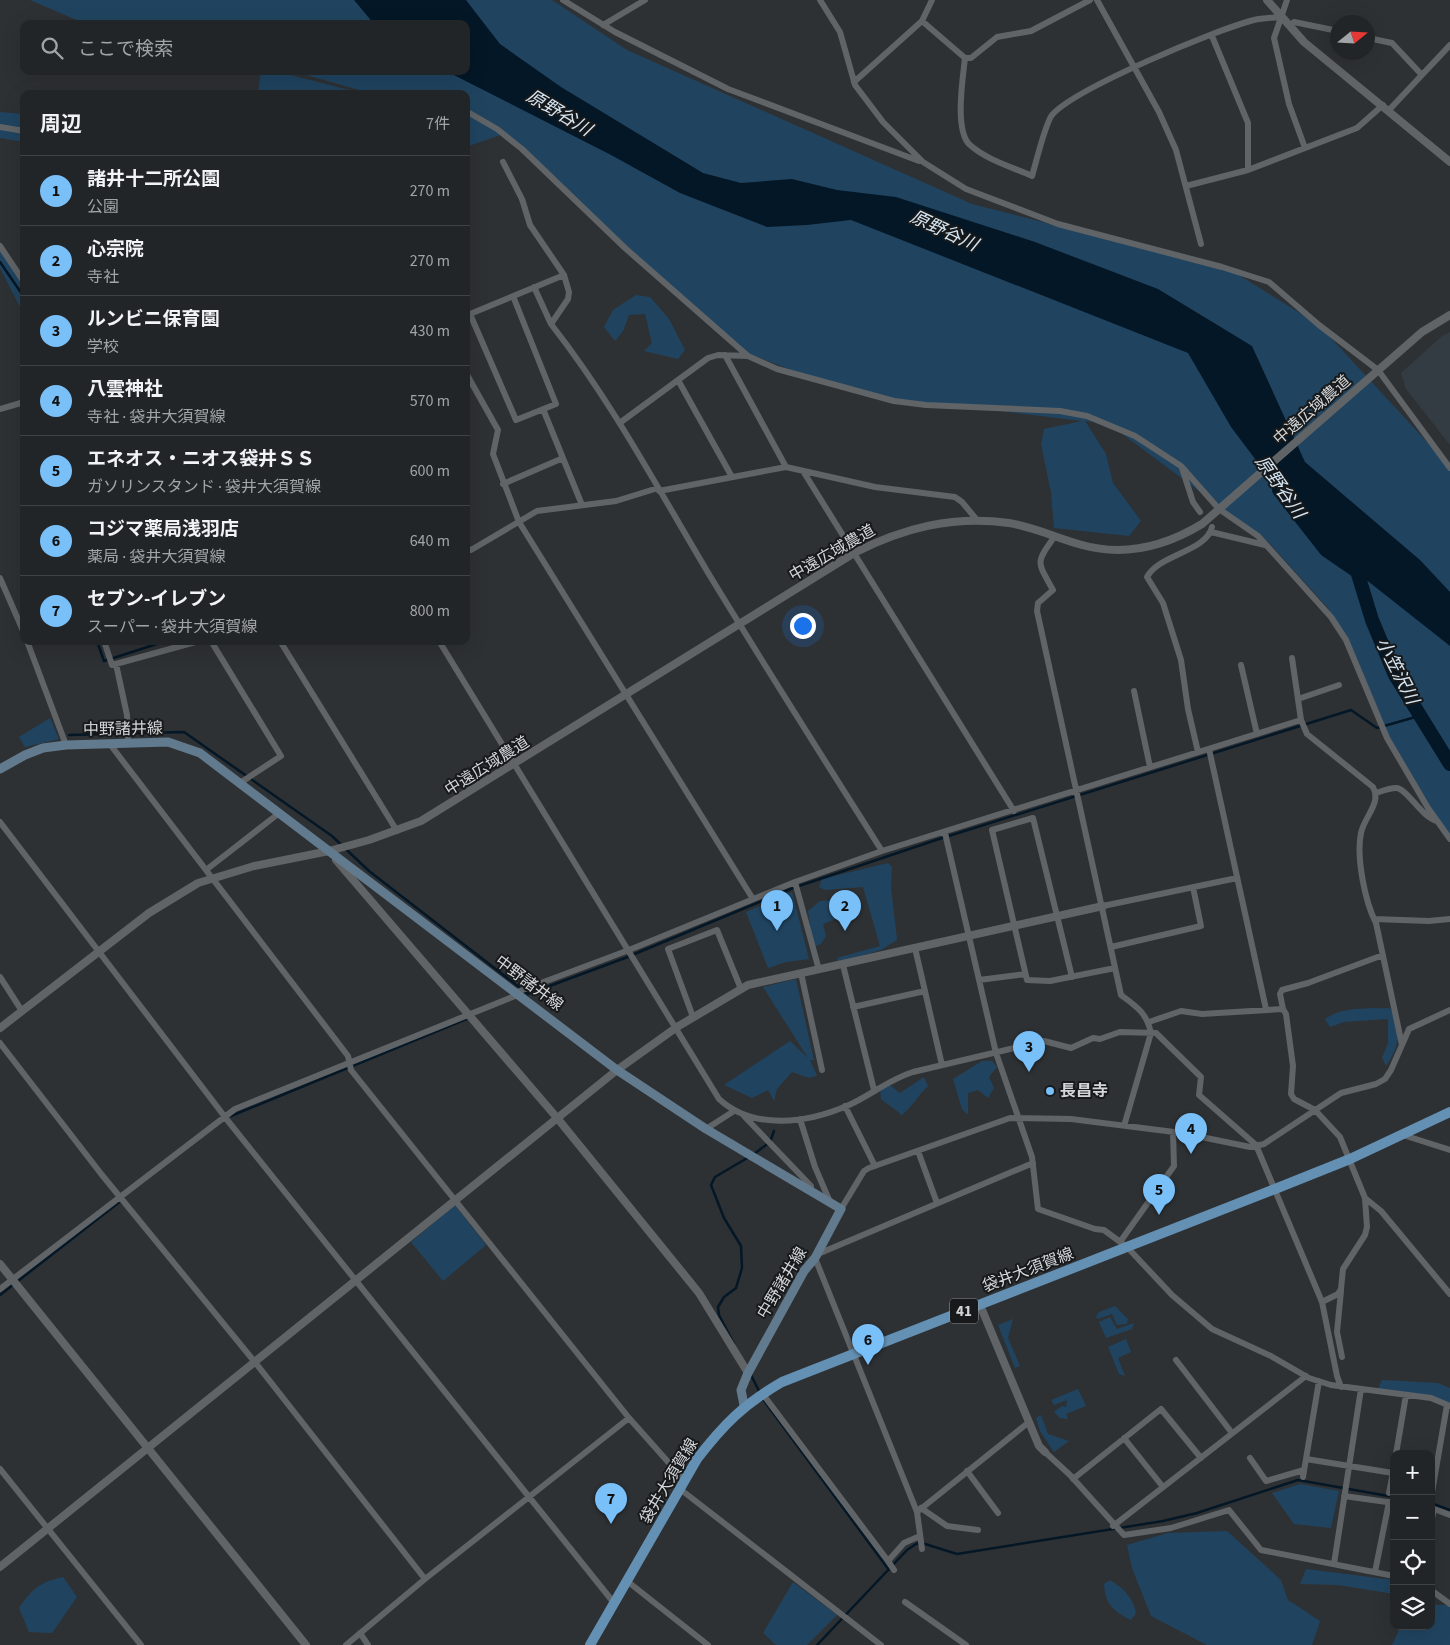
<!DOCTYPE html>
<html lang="ja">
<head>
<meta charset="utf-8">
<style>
	:root { --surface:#222527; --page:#2e3133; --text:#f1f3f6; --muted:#a2a5a7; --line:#3f4244; --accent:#79bff8 }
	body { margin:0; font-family:"Source Sans 3","Noto Sans JP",sans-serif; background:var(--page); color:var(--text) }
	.controls { position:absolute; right:15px; bottom:15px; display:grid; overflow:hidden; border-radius:10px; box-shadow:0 5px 20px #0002 }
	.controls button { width:45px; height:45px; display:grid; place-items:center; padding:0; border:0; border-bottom:1px solid var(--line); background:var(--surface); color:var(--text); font:25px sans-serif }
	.compass { position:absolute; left:1330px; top:15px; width:45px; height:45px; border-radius:50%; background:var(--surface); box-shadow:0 5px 20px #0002; rotate:72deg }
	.you { position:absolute; left:802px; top:625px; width:18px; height:18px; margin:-12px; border:4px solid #fff; border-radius:50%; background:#1a73e8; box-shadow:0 0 0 8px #1a73e833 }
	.badge { display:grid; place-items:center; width:32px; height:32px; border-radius:50%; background:var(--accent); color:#111; font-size:16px; font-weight:700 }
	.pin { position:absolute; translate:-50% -41px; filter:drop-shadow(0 1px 2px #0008) }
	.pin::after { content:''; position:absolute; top:26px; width:18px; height:15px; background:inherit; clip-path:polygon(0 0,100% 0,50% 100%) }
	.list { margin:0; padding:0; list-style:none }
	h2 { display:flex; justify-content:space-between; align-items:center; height:65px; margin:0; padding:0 20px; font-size:21px }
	h2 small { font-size:16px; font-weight:400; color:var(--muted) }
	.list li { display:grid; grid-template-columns:32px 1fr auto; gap:15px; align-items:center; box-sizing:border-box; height:70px; padding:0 20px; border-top:1px solid var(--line) }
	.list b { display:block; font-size:19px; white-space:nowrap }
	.list p { margin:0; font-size:16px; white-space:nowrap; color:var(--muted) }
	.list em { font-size:16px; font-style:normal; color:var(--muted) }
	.icon { flex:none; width:28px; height:28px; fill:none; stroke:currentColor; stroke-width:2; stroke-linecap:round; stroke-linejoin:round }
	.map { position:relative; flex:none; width:1450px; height:1645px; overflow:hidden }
	.search { position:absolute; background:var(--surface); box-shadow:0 5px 20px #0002; left:20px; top:20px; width:450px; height:55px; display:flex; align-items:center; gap:12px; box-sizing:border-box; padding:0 18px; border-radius:10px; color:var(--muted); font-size:19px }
	.panel { position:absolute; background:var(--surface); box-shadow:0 5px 20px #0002; left:20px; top:90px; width:450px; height:555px; border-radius:10px }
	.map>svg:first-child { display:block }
</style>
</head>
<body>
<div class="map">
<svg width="1450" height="1645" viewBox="0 0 1450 1645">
	<rect width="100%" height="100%" fill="#2e3134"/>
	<!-- built -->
	<path fill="#333b43" d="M1450 332V445L1406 389 1401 373 1442 336Z"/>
	<!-- green -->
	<path fill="#204460" d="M30 0H552L627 50 972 204 1231 270 1319 325 1450 467V836L1437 821 1380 722 1358 665 1328 608 1269 543 1109 424 1085 421 1106 454 1113 483 1141 521 1129 536 1054 528 1051 492 1041 444 1044 429 1082 421 959 406 900 402 840 388 744 352 503 134 466 147V94H373L292 71H466V24H86Z
		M261 71H275L365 94H258Z
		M0 112 24 114V142L0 138Z
		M0 247 24 283V315L0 268Z
		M636 295 650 297 669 319 685 350 678 359 644 351 652 343 645 314 629 315 623 331 615 341 604 327 613 310Z
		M50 718 59 739 25 747 19 737Z
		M888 863 892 867 891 887 897 940 881 950 838 962 837 958 880 946 863 887 825 890 819 887 822 879Z
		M792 892 809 959 786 962 768 968 746 912Z
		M836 900 841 906C841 919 834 920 823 924L826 936 821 944 813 947 808 911 820 901Z
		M796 979 814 1060H810L817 1076 809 1078 792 1072 777 1089 774 1101 768 1090 752 1098 724 1085 790 1041 808 1058 763 987Z
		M1390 1008C1402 1030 1400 1046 1386 1066L1382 1058 1388 1043V1019L1344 1022 1330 1027 1325 1019C1343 1006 1367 1009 1390 1008Z
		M982 1061H992L997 1067 989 1077 994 1088 988 1098 978 1090 968 1093V1115L962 1109 953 1079Z
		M924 1077 928 1086C918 1095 912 1107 902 1115L881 1099 880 1087 887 1083 900 1093Z
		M455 1205 486 1245 443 1281 411 1242Z
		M1115 1306 1128 1319 1127 1324 1117 1325 1112 1314 1098 1319 1096 1317 1099 1312Z
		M1110 1317 1117 1329 1134 1323 1132 1329 1106 1338 1099 1322Z
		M1013 1319 1008 1338 1020 1366 1015 1368 998 1325Z
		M1126 1339 1131 1352 1118 1358 1125 1376 1119 1374 1108 1347Z
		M1382 1380 1438 1383 1450 1388V1406L1431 1398 1377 1391Z
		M1078 1389 1086 1406 1066 1414 1068 1419 1060 1418 1054 1412 1062 1406 1066 1407 1067 1400 1054 1405 1051 1400Z
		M1041 1415 1048 1434 1069 1441 1054 1452 1040 1431 1036 1418Z
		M1300 1484 1339 1491 1331 1528 1294 1524 1272 1493Z
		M1227 1531 1281 1580 1288 1600 1320 1621 1312 1645H1207L1151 1616 1132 1568 1127 1545 1168 1533Z
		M1306 1569 1394 1580V1594L1338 1585 1300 1584Z
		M63 1577 77 1597 52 1633 29 1632 19 1608C32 1589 40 1582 63 1577Z
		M1110 1580C1123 1588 1133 1597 1136 1613L1131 1620C1113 1611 1105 1604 1104 1584Z
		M793 1582 837 1615 807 1645H776L763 1633Z
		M1431 1605H1450V1645H1392L1401 1626H1431Z"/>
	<!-- water -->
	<path fill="#041726" d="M354 0H466L500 44 561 87 703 173 741 183 792 179 837 190 896 197 1035 242 1158 289 1252 346 1305 462 1420 560 1450 592V646L1345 563 1301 520 1231 427 1188 353 851 220 807 225 767 227 680 193 611 155 446 71H466V24H374Z"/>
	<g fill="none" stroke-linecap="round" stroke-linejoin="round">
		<!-- stream -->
		<path stroke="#041726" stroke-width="2.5" d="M0 262 24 297
			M97 641 104 661 166 641
			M69 735 184 732 332 836 369 871 528 994 625 958 793 888 936 840 1351 710 1377 728 1419 716
			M231 1116 469 1018
			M754 1154 770 1142 774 1131
			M0 1295 122 1200
			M734 1344 719 1315 718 1307 724 1297 736 1288 742 1268 741 1246 724 1218 711 1185 715 1177 749 1157
			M750 1373 760 1393
			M762 1398 889 1570
			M1431 1503 1450 1510
			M817 1645 907 1550 916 1544 922 1543 957 1554 1163 1521 1197 1513 1298 1480 1394 1497"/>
		<!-- river -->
		<path stroke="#041726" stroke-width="14" d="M1279 490 1326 550 1361 574
			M1357 571 1372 620 1395 675 1450 764"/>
		<!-- minor -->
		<path stroke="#606467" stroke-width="6" d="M563 0 615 32 728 89 919 161
			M820 0 840 32 855 85 883 122 923 162 966 189 1058 224 1222 267 1269 282 1319 325 1378 370 1450 468
			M1097 0 1159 112 1176 150 1201 244
			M1287 0 1274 38 1289 104 1305 148
			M922 21 965 58H971L997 37 1031 31 1090 0
			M603 25 645 0
			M1289 26 1294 22 1338 31
			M1212 36 1248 123V170
			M1368 38 1392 43 1421 74
			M965 58C963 77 954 131 970 145 987 160 1012 167 1032 176 1036 163 1045 124 1052 115 1074 89 1217 29 1254 20 1263 18 1272 18 1280 17
			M854 82 922 21 932 0
			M399 94H411
			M1389 110 1450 45
			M466 111 497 129 522 149 625 248 748 356 777 369 894 401 926 405 1060 411 1087 416 1135 436 1181 466 1219 509 1258 536 1331 617 1346 640 1387 738 1428 808 1450 839
			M0 127 24 131
			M503 162 522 199 530 225 564 275 569 292 568 299 551 324C612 402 657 487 707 571 764 665 823 758 882 851
			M1186 186 1248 170 1357 128 1383 105
			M0 246 24 282
			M534 287 551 324
			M513 296 556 404 516 420 470 314 564 275
			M725 355 786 467
			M466 373 498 430 493 454 519 522 753 899
			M678 380 732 477
			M0 409 24 402
			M543 409 582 505
			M621 422 708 358 718 355 748 356
			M1182 468 1193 502 1200 512
			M803 471 1014 811
			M503 484 563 458
			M659 491 786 467 875 487 955 497 962 502 977 520
			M1211 532 1265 545
			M1055 536C1035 564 1037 561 1053 590L1038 603 1037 611 1121 995C1136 1006 1147 1013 1151 1033L1124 1126
			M466 548 471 550 537 511 616 501 658 488
			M0 578 24 633
			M27 641 66 745
			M104 641 112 665 199 641
			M211 641 281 756 240 783
			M280 641 397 831
			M439 641 719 1099C754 1131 808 1123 849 1105 871 1095 890 1079 913 1072L1044 1041 1071 1048 1093 1038 1100 1039 1120 1032 1156 1033 1201 1077 1199 1095 1256 1145 1322 1302 1337 1376 1341 1387
			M1292 658 1301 720 1307 734 1373 787C1382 803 1364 817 1361 833 1356 857 1365 902 1376 923L1402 1045
			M116 664 127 715 128 742
			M1241 665 1257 734
			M1134 691 1150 767
			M1298 699 1339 685
			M109 743 348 1056 351 1070 629 1418 685 1481
			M1209 749 1266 1009
			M1198 752 1188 709 1181 660 1163 603 1147 577C1159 554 1206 552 1212 527
			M1376 793C1382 791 1390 788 1396 788 1407 788 1420 816 1437 821
			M0 822 228 1121 614 1603
			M945 833 996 1053 1032 1157 1038 1209 1095 1229 1104 1230 1127 1247 1172 1295 1212 1329 1271 1356 1309 1378 1331 1385 1431 1398 1450 1406
			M206 870 278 814
			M795 882 819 970
			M1103 906 1237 878
			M1374 919 1429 921 1450 919
			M1111 947 1201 926 1193 887
			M915 948 942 1065
			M843 965 874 1090
			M801 973 822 1070
			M0 977 22 1011
			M1072 977 1033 818 992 830 1027 980 1050 981 1115 968
			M979 980 1025 974
			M517 992 629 950 795 882 882 851 1301 720
			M853 1007 925 991
			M1283 1009 1280 994 1282 990 1308 983 1383 955
			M693 1017 668 949 717 930 741 989
			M1149 1022 1181 1011 1202 1014 1283 1009 1286 1014 1293 1066 1291 1094 1294 1099 1315 1110 1340 1137 1365 1198 1367 1227 1365 1235 1343 1269 1341 1289 1338 1294 1322 1302
			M0 1043 102 1175 254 1361 425 1579
			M845 1106 875 1166
			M744 1116 811 1186V1192
			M800 1119 815 1167 830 1202
			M706 1129 734 1111
			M1403 1135 1450 1150
			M918 1151 937 1203
			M1365 1198 1381 1211 1450 1294
			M841 1209 864 1171 869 1168 1010 1118 1071 1119 1182 1133 1250 1147 1264 1144 1341 1093 1376 1084 1385 1079 1391 1070 1409 1029 1450 1010
			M1120 1242 1174 1166 1173 1132
			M818 1254 1033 1163
			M815 1258 917 1512 922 1549
			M0 1289 235 1109 520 994
			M1341 1291 1337 1332 1342 1357
			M1176 1360 1232 1433
			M762 1393 888 1561 904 1543 920 1536
			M1124 1438 1163 1487
			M1045 1452 1070 1475 1124 1535 1171 1528 1229 1510 1261 1550 1394 1576
			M1396 1454 1406 1395
			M1250 1458 1266 1481 1304 1470
			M1306 1459 1393 1473
			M0 1469 141 1645
			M967 1471 998 1513
			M1303 1477 1319 1381
			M1073 1479 1161 1409 1201 1458
			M680 1489 881 1645
			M1389 1493 1394 1467
			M1344 1496 1394 1503
			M1431 1498 1447 1405
			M921 1508 947 1526 978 1530
			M1431 1508 1434 1509 1431 1524
			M1434 1509 1450 1515
			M917 1512 1029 1422
			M1113 1526 1306 1376
			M888 1561 894 1570
			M1334 1564 1361 1389
			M1375 1572 1389 1502
			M627 1581 708 1645
			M1431 1590 1450 1604
			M905 1602 966 1645
			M360 1633 368 1645
			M346 1645 425 1579 629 1418"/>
		<!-- tertiary -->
		<path stroke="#606467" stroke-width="8" d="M1267 0 1304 42 1450 162
			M336 860 558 1119 699 1293 748 1373
			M0 1028 149 913 198 883 254 866 329 851 369 840 421 821 854 553C903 528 953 515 1009 523 1034 527 1057 538 1082 545 1125 557 1164 547 1202 524L1422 332 1450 315
			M0 1264 306 1645
			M980 1305 1039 1446 1045 1452
			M0 1567 617 1070 677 1027 748 985 1103 906"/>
		<!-- secondary -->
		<path stroke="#627a8d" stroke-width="9" d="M0 769 25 755 43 748 66 745 168 742 200 753 617 1070 706 1129 841 1209 815 1258 804 1271 748 1373 741 1390 744 1405"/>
		<!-- primary -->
		<path stroke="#6490b4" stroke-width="10" d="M590 1645 697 1459C724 1424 744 1404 782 1382L1275 1189 1350 1159 1450 1112"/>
	</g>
	<!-- markers -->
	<circle fill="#79bff8" stroke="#17191a" stroke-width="2" cx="1050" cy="1091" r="5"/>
	<g text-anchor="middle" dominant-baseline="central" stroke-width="4" stroke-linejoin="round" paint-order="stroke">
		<!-- shield labels -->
		<rect fill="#17191a" stroke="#9b9d9f" stroke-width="1" x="950" y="1298.5" width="28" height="25" rx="4"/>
		<g font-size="15" font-weight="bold" fill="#d3d6d8">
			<text x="964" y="1311">41</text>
		</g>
		<!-- street labels -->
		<g font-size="16" fill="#d3d6d8" stroke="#17191a">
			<text transform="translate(1312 410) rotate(-41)">中遠広域農道</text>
			<text transform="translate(832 553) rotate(-30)">中遠広域農道</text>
			<text transform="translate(123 729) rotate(-1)">中野諸井線</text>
			<text transform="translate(487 766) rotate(-32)">中遠広域農道</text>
			<text transform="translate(529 983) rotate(37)">中野諸井線</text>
			<text transform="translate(1028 1270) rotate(-21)">袋井大須賀線</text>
			<text transform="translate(782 1283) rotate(-59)">中野諸井線</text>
			<text transform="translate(669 1481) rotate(-59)">袋井大須賀線</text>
		</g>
		<!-- poi labels -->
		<g font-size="16" font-weight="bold" fill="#d3d6d8" stroke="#17191a" text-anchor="start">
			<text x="1060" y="1091">長昌寺</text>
		</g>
		<!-- water labels -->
		<g font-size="18" font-style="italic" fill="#d5e6f4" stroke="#17191a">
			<text transform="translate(559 113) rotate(31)">原野谷川</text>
			<text transform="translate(944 231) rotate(25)">原野谷川</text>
			<text transform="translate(1280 487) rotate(55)">原野谷川</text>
			<text transform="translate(1397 671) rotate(63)">小笠沢川</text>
		</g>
	</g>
</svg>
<div class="controls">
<button>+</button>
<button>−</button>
<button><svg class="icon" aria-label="locate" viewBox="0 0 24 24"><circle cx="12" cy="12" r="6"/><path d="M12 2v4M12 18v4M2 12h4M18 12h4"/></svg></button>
<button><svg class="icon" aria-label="layers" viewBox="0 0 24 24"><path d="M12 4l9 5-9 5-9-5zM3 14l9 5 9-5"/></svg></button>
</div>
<svg class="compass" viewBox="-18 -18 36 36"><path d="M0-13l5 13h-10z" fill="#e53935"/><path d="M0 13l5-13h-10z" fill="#a2a5a7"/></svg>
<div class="you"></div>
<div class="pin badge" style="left:777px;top:931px">1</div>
<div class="pin badge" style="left:845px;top:931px">2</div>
<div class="pin badge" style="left:1029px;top:1072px">3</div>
<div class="pin badge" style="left:1191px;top:1154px">4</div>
<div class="pin badge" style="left:1159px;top:1215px">5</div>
<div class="pin badge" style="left:868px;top:1365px">6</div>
<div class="pin badge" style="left:611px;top:1524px">7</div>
<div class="search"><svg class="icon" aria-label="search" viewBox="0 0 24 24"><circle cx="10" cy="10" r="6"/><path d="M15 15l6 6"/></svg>ここで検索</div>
<section class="panel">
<h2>周辺<small>7件</small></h2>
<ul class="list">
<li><span class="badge">1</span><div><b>諸井十二所公園</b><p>公園</p></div><em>270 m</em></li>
<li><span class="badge">2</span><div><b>心宗院</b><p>寺社</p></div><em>270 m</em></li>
<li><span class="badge">3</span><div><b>ルンビニ保育園</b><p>学校</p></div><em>430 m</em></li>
<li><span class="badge">4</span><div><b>八雲神社</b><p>寺社 · 袋井大須賀線</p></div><em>570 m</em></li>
<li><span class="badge">5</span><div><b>エネオス・ニオス袋井ＳＳ</b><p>ガソリンスタンド · 袋井大須賀線</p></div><em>600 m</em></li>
<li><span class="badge">6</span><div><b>コジマ薬局浅羽店</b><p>薬局 · 袋井大須賀線</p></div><em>640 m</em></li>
<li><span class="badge">7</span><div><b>セブン-イレブン</b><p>スーパー · 袋井大須賀線</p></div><em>800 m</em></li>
</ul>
</section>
</div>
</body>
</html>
